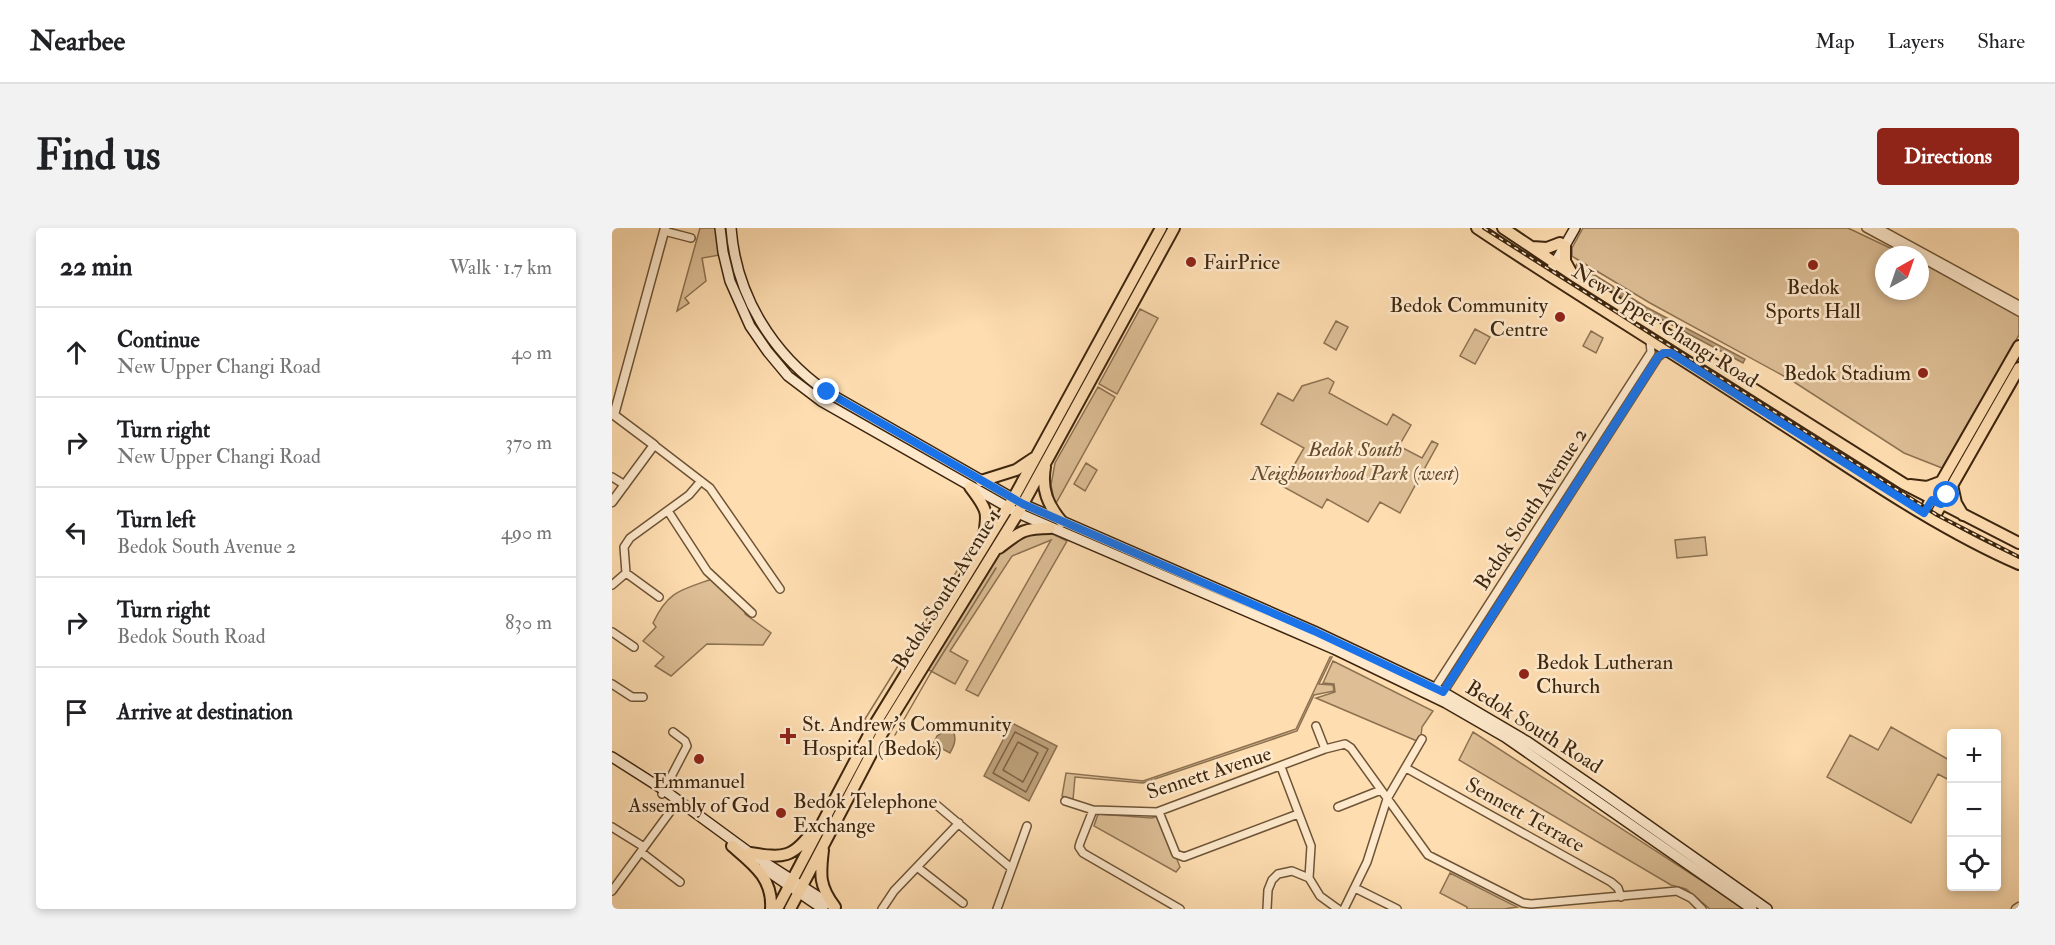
<!DOCTYPE html>
<html lang="en">
<head>
<meta charset="utf-8">
<style>
	:root { --surface:#fff; --page:#f2f2f2; --text:#202124; --muted:#757577; --line:#e0e0e0; --accent:#8f2418 }
	body { margin:0; font-family:"IM FELL Double Pica",serif; background:var(--page); color:var(--text) }
	.controls { position:absolute; right:18px; bottom:18px; display:grid; overflow:hidden; border-radius:6px; box-shadow:0 3px 9px #0003 }
	.controls button { width:54px; height:54px; display:grid; place-items:center; padding:0; border:0; border-bottom:2px solid var(--line); background:var(--surface); color:var(--text); font:30px sans-serif }
	.compass { position:absolute; left:1263px; top:18px; width:54px; height:54px; border-radius:50%; background:var(--surface); box-shadow:0 3px 9px #0003; rotate:40deg }
	.stop { position:absolute; width:18px; height:18px; margin:-14px; border:4px solid #1a73e8; border-radius:50%; background:#fff }
	.stop.end { background:#1a73e8; border-color:#fff; box-shadow:0 2px 6px #0008 }
	.list { margin:0; padding:0; list-style:none }
	h2 { display:flex; justify-content:space-between; align-items:center; height:78px; margin:0; padding:0 24px; font-size:26px }
	h2 small { font-size:20px; font-weight:400; color:var(--muted) }
	.list li { display:grid; grid-template-columns:39px 1fr auto; gap:18px; align-items:center; box-sizing:border-box; height:90px; padding:0 24px; border-top:2px solid var(--line) }
	.list b { display:block; font-size:22px; white-space:nowrap }
	.list p { margin:0; font-size:20px; white-space:nowrap; color:var(--muted) }
	.list em { font-size:20px; font-style:normal; color:var(--muted) }
	.icon { flex:none; width:33px; height:33px; fill:none; stroke:currentColor; stroke-width:2; stroke-linecap:round; stroke-linejoin:round }
	.map { position:relative; flex:none; width:1407px; height:681px; overflow:hidden; border-radius:6px }
	header { display:flex; align-items:center; gap:36px; box-sizing:border-box; height:84px; padding:0 30px; background:var(--surface); border-bottom:2px solid var(--line) }
	header strong { font-size:28px }
	nav { display:flex; gap:33px; margin-inline-start:auto; font-size:21px }
	.intro { display:flex; align-items:center; justify-content:space-between; box-sizing:border-box; height:144px; padding:0 36px }
	h1 { margin:0; font-size:42px }
	.button { padding:15px 27px; border-radius:6px; background:var(--accent); color:#fff; font-size:21px; font-weight:700 }
	main { display:flex; gap:36px; padding:0 36px }
	aside { flex:1; background:var(--surface); border-radius:6px; box-shadow:0 3px 9px #0003 }
	.map>svg:first-child { display:block }
</style>
</head>
<body>
<header>
<strong>Nearbee</strong>
<nav><a>Map</a><a>Layers</a><a>Share</a></nav>
</header>
<div class="intro"><h1>Find us</h1><a class="button">Directions</a></div>
<main>
<aside>
<h2>22 min<small>Walk · 1.7 km</small></h2>
<ul class="list">
<li><svg class="icon" aria-label="ahead" viewBox="0 0 24 24"><path d="M12 20V5M6 11l6-6 6 6"/></svg><div><b>Continue</b><p>New Upper Changi Road</p></div><em>40 m</em></li>
<li><svg class="icon" aria-label="right" viewBox="0 0 24 24"><path d="M7 20v-9h11M14 6l5 5-5 5"/></svg><div><b>Turn right</b><p>New Upper Changi Road</p></div><em>370 m</em></li>
<li><svg class="icon" aria-label="left" viewBox="0 0 24 24"><path d="M17 20v-9H6M10 6l-5 5 5 5"/></svg><div><b>Turn left</b><p>Bedok South Avenue 2</p></div><em>490 m</em></li>
<li><svg class="icon" aria-label="right" viewBox="0 0 24 24"><path d="M7 20v-9h11M14 6l5 5-5 5"/></svg><div><b>Turn right</b><p>Bedok South Road</p></div><em>830 m</em></li>
<li><svg class="icon" aria-label="arrive" viewBox="0 0 24 24"><path d="M6 21V4h12l-3 4 3 4H6"/></svg><div><b>Arrive at destination</b></div></li>
</ul>
</aside>
<div class="map">
<svg width="1407" height="681" viewBox="0 0 1407 681">
	<rect width="100%" height="100%" fill="#feddb0"/>
	<filter id="stains"><feTurbulence type="fractalNoise" baseFrequency=".00333" numOctaves="4"/><feColorMatrix values="0 0 0 0 .2 0 0 0 0 .09 0 0 0 0 .02 0 0 0 .5 -.17"/></filter>
	<radialGradient id="worn" r=".72"><stop offset=".6" stop-color="#630" stop-opacity="0"/><stop offset="1" stop-color="#630" stop-opacity=".3"/></radialGradient>
	<!-- green -->
	<path fill="#ddbe95" stroke="#8d7252" stroke-width="1.5" d="M88 0H105L108 27 90 30 94 53 73 70 77 75 65 83Z
		M971 0H1236L1293 27H1272V63H1308V34L1407 87V107L1330 240 1292 225 1179 152 1038 75 963 30 960 28V20Z
		M528 81 546 90 505 166 487 156Z
		M724 93 736 99 724 122 712 115Z
		M863 101 878 109 863 136 848 128Z
		M979 103 991 110 984 125 971 118Z
		M716 150 722 154 717 165 775 197 781 186 799 197 787 218 810 230 820 213 826 216 788 285 768 274 756 294 715 271 710 280 670 258 692 220 649 196 666 165 681 173 690 158Z
		M486 159 503 169 443 277 439 257 443 235Z
		M474 235 485 242 473 263 462 256Z
		M436 304 455 313 366 468 354 462 439 312 400 328 338 423 356 433 343 456 315 441 386 326 413 307Z
		M1093 309 1095 327 1065 330 1063 312Z
		M100 351 135 384 133 386 159 405 151 417 95 416 59 448 43 438 52 429 31 413 44 399 41 395C56 363 69 362 100 351Z
		M718 429H720L707 456 721 457 722 463 702 467 685 503 531 555 463 549 461 572 450 568 454 545 531 553 684 501Z
		M721 433 821 483 810 499 809 508 805 513 704 470 723 464 722 456 711 455Z
		M1279 499 1339 533V553L1326 546 1299 595 1215 549 1238 507 1266 522Z
		M861 504 1133 681H1098L1074 661 1059 657 847 532Z
		M486 586 540 590 548 587 568 639 564 644 482 598Z
		M838 645 905 679 892 681H855V679L828 665Z"/>
	<!-- water -->
	<path fill="#bc9f79" stroke="#896f4f" stroke-width="1.5" d="M965 36 1034 79 1133 131 1131 135 1032 82 962 40Z
		M400 495 445 518 417 573 372 548Z
		M334 502 341 503C345 511 342 518 338 525L327 519 324 523 319 521 325 508Z"/>
	<g fill="none" stroke-linecap="round" stroke-linejoin="round">
		<!-- shore -->
		<path stroke="#7c6244" stroke-width="1.5" d="M403 504 436 521 414 564 381 545Z
			M406 514 426 525 411 554 391 542Z"/>
		<!-- stream -->
		<path stroke="#896f4f" stroke-width="1.5" d="M301 413 360 319
			M255 493 253 491 289 433
			M283 507 318 446 384 340"/>
		<defs>
			<path id="minor" d="M1254 0 1304 27
				M1266 0 1407 77
				M52 3 79 10
				M1308 29 1407 84
				M42 217 98 260 168 361
				M0 249 13 257
				M56 283 95 343 140 385
				M0 357 14 345
				M47 369 14 345 12 319 18 310 77 267 89 253
				M0 404 22 419
				M0 456 20 469H31
				M821 463 1039 124 1038 113
				M830 466 1046 129 1051 125H1059
				M704 498 713 521
				M669 539 699 618 697 650
				M794 540 999 654 1006 660 1009 669
				M50 566 75 518 73 513 61 504
				M453 573 481 582 545 584 713 521 733 516 739 520 816 627 911 675 919 676 1065 663 1079 670 1090 681
				M321 574 399 640
				M726 579 769 562
				M481 582 468 615 467 619 471 625 568 681
				M547 584 564 626 572 629 686 586
				M0 599 32 619
				M29 624 68 654
				M305 639 351 675
				M743 660 785 681
				M0 663 66 573
				M270 681 282 663 347 595
				M385 681 415 598
				M655 681 656 662 660 652 666 646 680 643 697 650 708 668 726 681
				M732 681 755 634 775 571 810 511"/>
			<path id="tertiary" d="M0 274 42 217 2 187 53 0
				M1404 681 1407 679"/>
			<path id="secondary" d="M108 0 111 24 118 53 138 98 156 124 176 148 209 173 406 285 722 421 834 475 893 509 1140 681
				M119 0C124 67 160 126 215 164L411 276 702 403 831 464 916 514 992 566 1155 681
				M936 47 963 0
				M0 529 52 562 138 625 221 678
				M151 640 211 681"/>
			<path id="primary" d="M865 0C963 66 1065 127 1164 192 1242 242 1322 299 1407 336
				M891 0 964 49 1292 256 1407 315
				M953 18V33L959 44
				M920 19 935 20 948 15
				M433 239C429 262 436 277 450 294
				M369 253 404 242 422 230
				M1298 257 1315 259 1331 253
				M1340 257 1344 275 1351 287
				M358 259C378 285 376 285 370 318
				M1316 277 1407 118
				M1321 291 1407 140
				M387 320C408 304 411 300 438 300
				M120 618C141 636 161 650 159 681
				M211 622C208 647 207 658 223 679
				M138 625C171 630 181 631 202 601
				M165 681 260 501 401 271 549 0
				M178 681 269 507 406 285 562 0"/>
		</defs>
		<!-- minor casing -->
		<use href="#minor" stroke="#6d5437" stroke-width="10"/>
		<!-- tertiary casing -->
		<use href="#tertiary" stroke="#6d5437" stroke-width="11"/>
		<!-- secondary casing -->
		<use href="#secondary" stroke="#3d260f" stroke-width="12"/>
		<!-- primary casing -->
		<use href="#primary" stroke="#3d260f" stroke-width="14"/>
		<!-- minor -->
		<use href="#minor" stroke="#fee9cc" stroke-width="7"/>
		<!-- tertiary -->
		<use href="#tertiary" stroke="#fee9cc" stroke-width="8"/>
		<!-- secondary -->
		<use href="#secondary" stroke="#fee9cc" stroke-width="9"/>
		<!-- primary -->
		<use href="#primary" stroke="#feddb0" stroke-width="10"/>
		<defs>
			<path id="rail" d="M872 0 1325 287 1407 329"/>
		</defs>
		<!-- rail casing -->
		<use href="#rail" stroke="#3d260f" stroke-width="4"/>
		<!-- rail -->
		<use href="#rail" stroke="#fee9cc" stroke-width="1.5" stroke-dasharray="4.5" stroke-linecap="butt"/>
	</g>
	<g fill="none" stroke-linecap="round" stroke-linejoin="round">
		<!-- route -->
		<path stroke="#1a73e8" stroke-width="8" d="M215 164 411 276 702 403 831 464 1046 129 1051 125H1059L1312 285 1320 272 1329 276 1335 267"/>
	</g>
	<!-- markers -->
	<g fill="#8f2418" stroke="#fee9cc" stroke-width="2">
		<circle cx="579" cy="34" r="6"/>
		<circle cx="1201" cy="37" r="6"/>
		<circle cx="948" cy="89" r="6"/>
		<circle cx="1311" cy="145" r="6"/>
		<circle cx="912" cy="446" r="6"/>
		<path d="M173 499h6v6h6v6h-6v6h-6v-6h-6v-6h6z"/>
		<circle cx="87" cy="531" r="6"/>
		<circle cx="169" cy="585" r="6"/>
	</g>
	<g text-anchor="middle" dominant-baseline="central" stroke-width="5" stroke-linejoin="round" paint-order="stroke">
		<!-- poi labels -->
		<g font-size="21" fill="#3d260f" stroke="#fee9cc" text-anchor="start">
			<text x="591" y="34">FairPrice</text>
			<text x="1201" y="59" text-anchor="middle">Bedok<tspan x="1201" dy="24">Sports Hall</tspan></text>
			<text x="936" y="77" text-anchor="end">Bedok Community<tspan x="936" dy="24">Centre</tspan></text>
			<text x="1299" y="145" text-anchor="end">Bedok Stadium</text>
			<text x="924" y="434">Bedok Lutheran<tspan x="924" dy="24">Church</tspan></text>
			<text x="190" y="496">St. Andrew's Community<tspan x="190" dy="24">Hospital (Bedok)</tspan></text>
			<text x="87" y="553" text-anchor="middle">Emmanuel<tspan x="87" dy="24">Assembly of God</tspan></text>
			<text x="181" y="573">Bedok Telephone<tspan x="181" dy="24">Exchange</tspan></text>
		</g>
		<!-- street labels -->
		<g font-size="21" fill="#3d260f" stroke="#fee9cc">
			<text transform="translate(1053 98) rotate(32)">New Upper Changi Road</text>
			<text transform="translate(919 281) rotate(-57)">Bedok South Avenue 2</text>
			<text transform="translate(335 361) rotate(-58)">Bedok South Avenue 1</text>
			<text transform="translate(922 499) rotate(32)">Bedok South Road</text>
			<text transform="translate(597 545) rotate(-18)">Sennett Avenue</text>
			<text transform="translate(913 587) rotate(29)">Sennett Terrace</text>
		</g>
		<!-- park labels -->
		<g font-size="21" font-style="italic" fill="#654c30" stroke="#fee9cc">
			<text x="743" y="221">Bedok South<tspan x="743" dy="24">Neighbourhood Park (west)</tspan></text>
		</g>
	</g>
	<rect width="100%" height="100%" filter="url(#stains)"/>
	<rect width="100%" height="100%" fill="url(#worn)"/>
</svg>
<div class="controls">
<button>+</button>
<button>−</button>
<button><svg class="icon" aria-label="locate" viewBox="0 0 24 24"><circle cx="12" cy="12" r="6"/><path d="M12 2v4M12 18v4M2 12h4M18 12h4"/></svg></button>
</div>
<svg class="compass" viewBox="-18 -18 36 36"><path d="M0-13l5 13h-10z" fill="#e53935"/><path d="M0 13l5-13h-10z" fill="#757577"/></svg>
<div class="stop" style="left:1335px;top:267px"></div>
<div class="stop end" style="left:215px;top:164px"></div>
</div>
</main>
</body>
</html>
